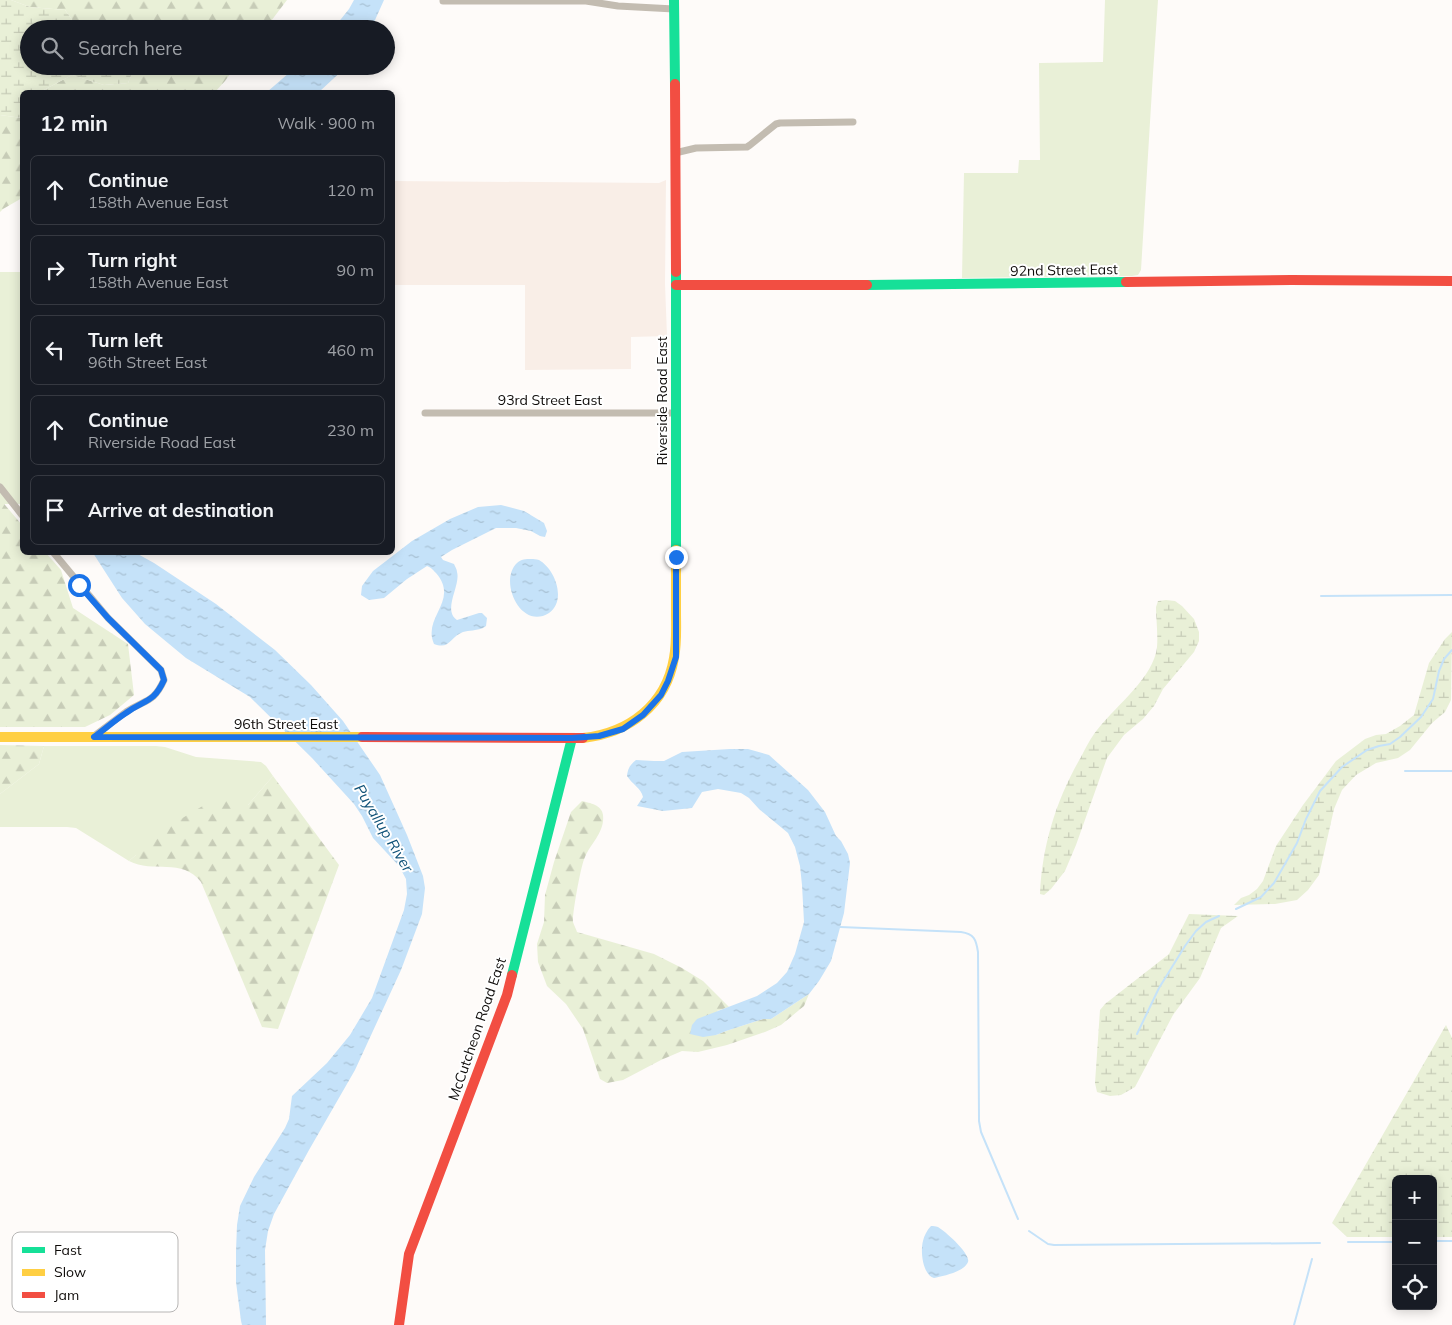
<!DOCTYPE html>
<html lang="en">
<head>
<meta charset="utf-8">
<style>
	:root { --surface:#171b24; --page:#242831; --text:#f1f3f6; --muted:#9ea1a6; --line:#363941 }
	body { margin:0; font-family:Mulish,sans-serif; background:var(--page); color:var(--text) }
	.controls { position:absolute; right:15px; bottom:15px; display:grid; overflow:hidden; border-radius:8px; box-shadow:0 2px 12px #0003 }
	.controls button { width:45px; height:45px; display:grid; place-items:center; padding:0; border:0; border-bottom:1px solid var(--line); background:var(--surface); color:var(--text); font:25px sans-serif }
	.stop { position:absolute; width:15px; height:15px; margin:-11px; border:4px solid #1a73e8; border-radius:50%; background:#fff }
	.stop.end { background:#1a73e8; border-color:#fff; box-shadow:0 1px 5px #0008 }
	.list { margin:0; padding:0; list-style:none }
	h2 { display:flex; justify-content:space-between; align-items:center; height:65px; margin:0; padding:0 20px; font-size:21px }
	h2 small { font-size:16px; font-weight:400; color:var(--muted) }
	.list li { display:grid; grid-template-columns:32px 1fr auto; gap:15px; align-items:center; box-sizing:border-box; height:70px; margin:0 10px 10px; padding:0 10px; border:1px solid var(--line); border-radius:8px }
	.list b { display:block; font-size:19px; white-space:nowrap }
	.list p { margin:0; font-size:16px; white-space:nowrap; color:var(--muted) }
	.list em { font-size:16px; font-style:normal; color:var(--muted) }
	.icon { flex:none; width:28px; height:28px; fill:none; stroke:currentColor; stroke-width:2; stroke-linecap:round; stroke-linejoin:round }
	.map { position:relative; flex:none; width:1452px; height:1325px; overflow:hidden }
	.search { position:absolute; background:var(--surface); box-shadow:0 2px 12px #0003; left:20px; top:20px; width:375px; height:55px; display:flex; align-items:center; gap:12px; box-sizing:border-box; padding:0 18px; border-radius:28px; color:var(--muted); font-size:19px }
	.panel { position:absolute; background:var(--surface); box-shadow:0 2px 12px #0003; left:20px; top:90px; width:375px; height:465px; border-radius:8px }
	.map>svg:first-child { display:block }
</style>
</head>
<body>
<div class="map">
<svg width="1452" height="1325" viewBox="0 0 1452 1325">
	<defs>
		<pattern id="forest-firs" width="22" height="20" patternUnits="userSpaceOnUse" patternTransform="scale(1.25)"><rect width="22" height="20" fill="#e9f0d7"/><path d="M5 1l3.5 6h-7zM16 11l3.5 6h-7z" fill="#c7ccb7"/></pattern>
		<pattern id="wetland-marsh" width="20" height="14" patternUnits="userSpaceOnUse" patternTransform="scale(1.25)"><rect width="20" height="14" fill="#e9f0d7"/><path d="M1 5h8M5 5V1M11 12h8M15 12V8" fill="none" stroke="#c7ccb7"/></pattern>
		<pattern id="water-ripples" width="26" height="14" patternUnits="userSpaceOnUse" patternTransform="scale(1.25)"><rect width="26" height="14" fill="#c5e2f9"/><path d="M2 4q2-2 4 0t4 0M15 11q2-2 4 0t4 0" fill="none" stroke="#a8c1d4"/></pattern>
	</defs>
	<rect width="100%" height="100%" fill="#fefbf9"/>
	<!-- built -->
	<path fill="#f9eee7" d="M666 180 665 284 667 336 631 337V369L525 370V285H393V181L659 183Z"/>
	<!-- green -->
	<path fill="#e9f0d7" d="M1105 0H1158L1153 73 1141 270 1138 275 1132 276 962 278 964 173H1018L1019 160H1040L1039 63 1103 62Z
		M0 272H22V504H0Z
		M44 746H156L165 747 196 757 261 762 266 766 273 776 248 805 136 855 129 861 76 828 67 827H0V794L39 764Z"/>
	<!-- forest -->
	<path fill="url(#forest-firs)" d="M11 0H287L265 29H79L65 10 30 7Z
		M135 66H236L225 81 215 92H40L72 75 104 85 128 83Z
		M0 115 22 118V198L3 209 0 212Z
		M0 499 22 525V552L46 553 61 570 73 608 128 644 134 695 110 715 85 727H0Z
		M0 745 44 746 39 764 0 794Z
		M273 776 339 865 278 1029 262 1027 201 882C182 857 153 874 129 861L136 855 139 844 216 798 248 805Z
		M582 801C590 803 602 805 603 815 605 832 591 843 585 857 581 864 572 915 573 922 574 925 576 929 577 932L654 954 682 968 703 981 729 1007 717 1011 716 1035 726 1031 763 1019H771L809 994 804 1006 781 1025 765 1032 727 1045 698 1052 682 1051 661 1060 623 1080 607 1083 600 1079 583 1029 566 1004 547 986 538 962 537 944 544 922 545 895 554 862 571 812Z"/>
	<!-- wetland -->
	<path fill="url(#wetland-marsh)" d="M0 0H11L30 7 65 10 79 29H29V66H135L128 83 104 85 72 75 40 92H22V118L0 115Z
		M1166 600 1175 601 1182 606 1194 619 1199 632V641L1194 652 1163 689 1154 706 1143 719 1124 735 1107 758 1076 845 1065 871 1051 889 1044 895 1040 894C1042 845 1057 798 1081 757 1085 749 1089 741 1094 734 1113 708 1148 683 1156 653 1159 642 1156 619 1156 607L1158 601Z
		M1452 632 1451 700 1445 712 1432 723 1410 750 1398 758 1376 763 1356 775 1342 790 1334 809 1319 875 1308 890 1297 900 1275 904 1234 905 1241 898 1249 895 1257 889 1263 881 1276 846 1303 805 1336 761 1365 739 1376 735 1386 734 1400 726 1414 715 1429 663 1445 639Z
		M1189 914 1238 916 1221 928 1200 978 1173 1015 1135 1087 1121 1095 1110 1096 1097 1092 1095 1083 1100 1010 1105 1004 1169 954Z
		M1446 1025 1452 1038V1237H1433V1179H1396V1237H1347L1332 1223Z"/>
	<!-- water -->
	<path fill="url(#water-ripples)" d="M354 0H384L371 29H333L349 9Z
		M297 66H347L319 92H267Z
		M501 505 524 511 544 523 547 531 545 537 540 536 531 531 516 528H496L452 550 441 557 443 560 454 564C455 567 457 569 457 572 461 585 442 610 457 620L479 613H482L487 618 486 626 483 628C476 631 469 630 463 632 450 637 450 650 434 644 422 617 460 601 436 573 433 570 432 568 427 566L407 579 384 598 369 600 361 595 362 586 373 571 412 541 450 519 478 507Z
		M93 553H136L154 563 216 604 275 650 311 685 343 721 380 775 407 835 423 876 425 888 422 914 401 970 355 1070 309 1150 274 1214 268 1231 265 1250 266 1325H242L241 1321 236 1282V1251L237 1225 240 1206 254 1177 285 1128 289 1119 292 1096 327 1063 350 1035 372 998 404 910 407 894 406 879 399 866 373 838 362 816 354 804 312 758 250 697 186 658 145 624 122 598Z
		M531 559C534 559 536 559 539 560 555 569 567 600 549 613 521 631 498 581 517 563 521 559 526 559 531 559Z
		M730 749H748L769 755 808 790 825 812 836 836 841 841 848 854 850 863 844 913 831 961 819 981 809 994 771 1019H763L726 1031 716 1035 703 1037 690 1034 692 1025 697 1019 757 996 777 983 787 972 795 954 804 922 802 885 800 866 795 847 788 833 759 809 749 798 741 793 718 789 702 792 692 808 663 811 637 806 643 797C641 788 632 784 627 776 628 768 630 765 636 760L654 761H664L682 752Z
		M931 1226C934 1226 935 1226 938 1227 945 1231 971 1254 968 1262 964 1272 943 1276 934 1278 923 1275 920 1252 923 1241 924 1236 927 1230 931 1226Z"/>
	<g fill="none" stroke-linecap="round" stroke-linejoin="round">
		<!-- stream -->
		<path stroke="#c5e2f9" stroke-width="2" d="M1321 596 1452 595
			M1405 771H1452
			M1236 909 1261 897 1274 883 1297 843 1306 819 1320 791 1342 767 1367 750 1379 746 1390 744 1400 737 1421 717 1433 699 1439 671 1444 659 1452 650
			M840 927 961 932C974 934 976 939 978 952L979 1121 981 1132 1018 1219
			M1137 1034 1159 988 1185 946 1196 931 1206 922 1219 916
			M1029 1231 1048 1244 1054 1245 1320 1243
			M1433 1241H1452
			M1348 1242H1396
			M1294 1325 1312 1259"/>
		<!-- street -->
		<path stroke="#c3bcb1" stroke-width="7" d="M443 1H586L618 6 674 9
			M675 153 696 148 747 147 750 145 776 124 780 123 853 122
			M425 413H675
			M0 487 22 515
			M53 552 108 618 161 670 164 680C153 704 145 699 126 712 115 720 105 728 94 736"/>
		<!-- fast -->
		<path stroke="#16e098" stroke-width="10" d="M674 0 675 84
			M867 285 1126 282
			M676 550V272
			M512 975 572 738"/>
		<!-- slow -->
		<path stroke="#ffcf43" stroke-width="10" d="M0 737H362
			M583 738C629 733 666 705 674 658 677 643 676 627 676 612 676 591 676 571 676 550"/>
		<!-- jam -->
		<path stroke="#f24e42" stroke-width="10" d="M675 84 676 272
			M1126 282 1291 280 1452 281
			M676 285H867
			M362 737 583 738
			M399 1325 409 1254 507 995 512 975"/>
	</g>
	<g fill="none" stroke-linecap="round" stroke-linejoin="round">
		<!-- route -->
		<path stroke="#1a73e8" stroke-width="6" d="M79 585 108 618 161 670 164 680C153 704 145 699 126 713 115 720 105 729 94 737L572 738 599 736 623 729 643 715 661 695 668 681 676 657V557"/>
	</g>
	<g text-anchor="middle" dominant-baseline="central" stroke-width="4" stroke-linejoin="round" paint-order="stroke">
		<!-- street labels -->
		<g font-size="14" fill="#0e0b09" stroke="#fff">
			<text transform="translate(1064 270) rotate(-1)">92nd Street East</text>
			<text x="550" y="400">93rd Street East</text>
			<text transform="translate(662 401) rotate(-90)">Riverside Road East</text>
			<text x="286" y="724">96th Street East</text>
			<text transform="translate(477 1029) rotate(-71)">McCutcheon Road East</text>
		</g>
		<!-- water labels -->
		<g font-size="15" font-style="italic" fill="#0f5278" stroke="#fff">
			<text transform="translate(384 828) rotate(59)">Puyallup River</text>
		</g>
	</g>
	<!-- legend -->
	<rect x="12" y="1232" width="166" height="80" rx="8" fill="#fff" stroke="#b7b6b5" stroke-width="1"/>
	<rect x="22" y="1247" width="23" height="6" fill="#16e098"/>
	<rect x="22" y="1269" width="23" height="7" fill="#ffcf43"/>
	<rect x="22" y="1292" width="23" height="6" fill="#f24e42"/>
	<g font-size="14" fill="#0e0b09">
		<text x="54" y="1255">Fast</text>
		<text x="54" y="1277">Slow</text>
		<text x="54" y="1300">Jam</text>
	</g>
</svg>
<div class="controls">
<button>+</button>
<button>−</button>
<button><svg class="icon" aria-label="locate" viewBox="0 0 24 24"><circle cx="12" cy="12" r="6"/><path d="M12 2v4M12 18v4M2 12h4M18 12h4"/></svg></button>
</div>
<div class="stop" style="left:79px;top:585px"></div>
<div class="stop end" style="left:676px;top:557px"></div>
<div class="search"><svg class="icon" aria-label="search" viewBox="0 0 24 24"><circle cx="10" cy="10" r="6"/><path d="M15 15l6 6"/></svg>Search here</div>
<section class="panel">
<h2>12 min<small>Walk · 900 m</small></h2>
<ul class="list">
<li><svg class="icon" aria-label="ahead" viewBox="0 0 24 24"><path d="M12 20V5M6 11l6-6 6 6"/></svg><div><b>Continue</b><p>158th Avenue East</p></div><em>120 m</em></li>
<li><svg class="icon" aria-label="right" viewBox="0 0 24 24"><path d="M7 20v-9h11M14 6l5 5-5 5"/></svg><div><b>Turn right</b><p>158th Avenue East</p></div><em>90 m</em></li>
<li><svg class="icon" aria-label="left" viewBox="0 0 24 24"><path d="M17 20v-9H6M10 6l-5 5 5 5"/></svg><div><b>Turn left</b><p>96th Street East</p></div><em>460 m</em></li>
<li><svg class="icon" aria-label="ahead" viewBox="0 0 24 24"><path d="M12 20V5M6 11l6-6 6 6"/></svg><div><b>Continue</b><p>Riverside Road East</p></div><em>230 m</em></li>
<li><svg class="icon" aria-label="arrive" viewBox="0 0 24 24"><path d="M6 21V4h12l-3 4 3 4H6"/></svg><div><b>Arrive at destination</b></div></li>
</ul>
</section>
</div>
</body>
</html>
